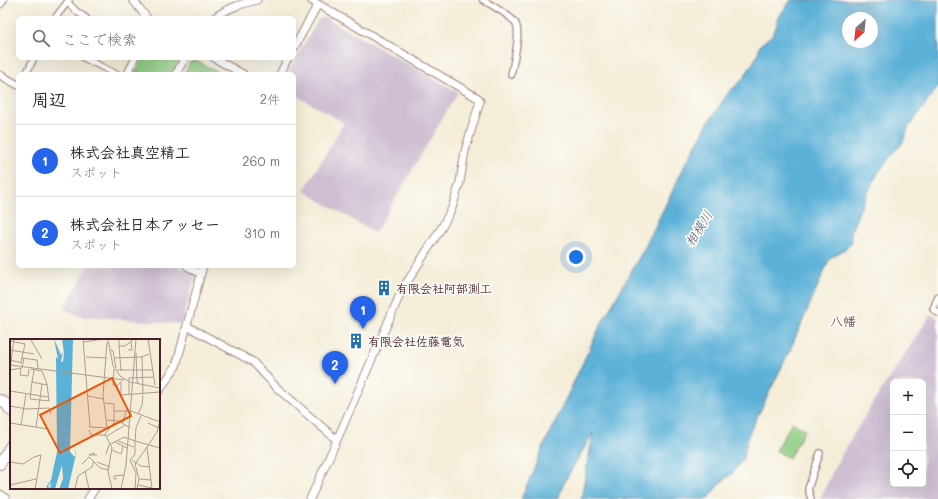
<!DOCTYPE html>
<html lang="ja">
<head>
<meta charset="utf-8">
<style>
	:root { --surface:#fff; --page:#f6f6f6; --text:#222; --muted:#767676; --line:#e0e0e0; --accent:#2563eb }
	body { margin:0; font-family:Mali,"Klee One",sans-serif; background:var(--page); color:var(--text) }
	.controls { position:absolute; right:12px; bottom:12px; display:grid; overflow:hidden; border-radius:6px; box-shadow:0 4px 16px #0002 }
	.controls button { width:36px; height:36px; display:grid; place-items:center; padding:0; border:0; border-bottom:1px solid var(--line); background:var(--surface); color:var(--text); font:20px sans-serif }
	.compass { position:absolute; left:842px; top:12px; width:36px; height:36px; border-radius:50%; background:var(--surface); box-shadow:0 4px 16px #0002; rotate:207deg }
	.you { position:absolute; left:576px; top:257px; width:14px; height:14px; margin:-10px; border:3px solid #fff; border-radius:50%; background:#1a73e8; box-shadow:0 0 0 6px #1a73e833 }
	.badge { display:grid; place-items:center; width:26px; height:26px; border-radius:50%; background:var(--accent); color:#fff; font-size:13px; font-weight:700 }
	.pin { position:absolute; translate:-50% -33px; filter:drop-shadow(0 1px 2px #0008) }
	.pin::after { content:''; position:absolute; top:21px; width:14px; height:12px; background:inherit; clip-path:polygon(0 0,100% 0,50% 100%) }
	.list { margin:0; padding:0; list-style:none }
	h2 { display:flex; justify-content:space-between; align-items:center; height:52px; margin:0; padding:0 16px; font-size:17px }
	h2 small { font-size:13px; font-weight:400; color:var(--muted) }
	.list li { display:grid; grid-template-columns:26px 1fr auto; gap:12px; align-items:center; box-sizing:border-box; height:72px; padding:0 16px; border-top:1px solid var(--line) }
	.list b { display:block; font-size:15px; white-space:nowrap }
	.list p { margin:0; font-size:13px; white-space:nowrap; color:var(--muted) }
	.list em { font-size:13px; font-style:normal; color:var(--muted) }
	.icon { flex:none; width:22px; height:22px; fill:none; stroke:currentColor; stroke-width:2; stroke-linecap:round; stroke-linejoin:round }
	.map { position:relative; flex:none; width:938px; height:499px; overflow:hidden }
	.search { position:absolute; background:var(--surface); box-shadow:0 4px 16px #0002; left:16px; top:16px; width:280px; height:44px; display:flex; align-items:center; gap:10px; box-sizing:border-box; padding:0 14px; border-radius:6px; color:var(--muted); font-size:15px }
	.panel { position:absolute; background:var(--surface); box-shadow:0 4px 16px #0002; left:16px; top:72px; width:280px; height:196px; border-radius:6px }
	.map>svg:first-child { display:block }
</style>
</head>
<body>
<div class="map">
<svg width="938" height="499" viewBox="0 0 938 499">
	<rect width="100%" height="100%" fill="#fdfcf7"/>
	<filter id="ink" filterUnits="userSpaceOnUse"><feTurbulence type="fractalNoise" baseFrequency=".025" numOctaves="2"/><feDisplacementMap in="SourceGraphic" scale="8" xChannelSelector="R" yChannelSelector="G"/><feConvolveMatrix kernelMatrix="1 2 1 2 8 2 1 2 1" color-interpolation-filters="sRGB"/></filter>
	<filter id="wash" filterUnits="userSpaceOnUse"><feTurbulence type="fractalNoise" baseFrequency=".012" numOctaves="4" result="noise"/><feDisplacementMap in="SourceGraphic" scale="16" xChannelSelector="R" yChannelSelector="G"/><feGaussianBlur stdDeviation="0.9" result="paint"/><feColorMatrix in="noise" values="0 0 0 0 0 0 0 0 0 0 0 0 0 0 0 0 0 1.4 0 .05"/><feComposite in="paint" operator="in"/></filter>
	<g filter="url(#wash)">
		<rect width="100%" height="100%" fill="#f4edd8"/>
		<!-- industrial -->
		<path fill="#cdbed2" fill-rule="evenodd" d="M325 18 458 92 375 233 304 191 344 123 294 94V74H287L319 19Z
			M89 266H179L194 274 195 277 182 324 80 316 64 309Z
			M931 314 938 319V499H820L836 464 869 409ZM893 382H923V484H893Z"/>
		<!-- green -->
		<path fill="#8ecd83" stroke="#6c7657" d="M143 58H182L173 74H135Z
			M197 61 221 74H184L190 62Z
			M792 422 805 430 789 458 776 451Z"/>
		<!-- water -->
		<path fill="#5bb1d8" stroke="#526882" fill-rule="evenodd" d="M791 0H938V87L909 127 902 144 893 153 878 173 863 202 851 231 852 242 845 249 830 258 790 350 748 436 743 459 732 474 719 484 708 499H581L593 433 565 481 557 499H521L541 452 600 326 645 247 686 163 708 123 728 93 743 79 757 56 760 45 772 35 776 28 778 18ZM848 18H872V42H848Z"/>
	</g>
	<g filter="url(#ink)">
		<g fill="none" stroke-linecap="round" stroke-linejoin="round">
			<defs>
				<path id="minor" d="M483 0C493 6 506 13 514 21 523 29 513 63 511 75
					M67 2 76 11 86 18
					M55 18 69 0
					M84 58 116 74
					M26 74 34 58
					M127 74 135 58
					M938 297 933 309 938 313
					M811 499 808 489 820 453"/>
				<path id="tertiary" d="M133 0 147 18
					M214 18C227 8 241 4 257 0
					M294 48 318 4
					M214 58 243 74
					M176 74 185 58
					M280 74 288 58
					M0 75 18 85
					M187 266 201 274
					M187 326 253 362 276 387 337 440
					M159 391 176 366 203 266
					M88 499 95 488
					M310 499 337 440 402 290 442 227 452 208 460 182 465 151 480 101 478 98 311 0"/>
				<path id="primary" d="M0 3 2 0
					M0 495 5 499"/>
				<path id="motorway" d="M0 400 5 403 11 411
					M0 464 11 445"/>
			</defs>
			<!-- minor casing -->
			<use href="#minor" stroke="#9f8682" stroke-width="8"/>
			<!-- tertiary casing -->
			<use href="#tertiary" stroke="#9f8682" stroke-width="9"/>
			<!-- primary casing -->
			<use href="#primary" stroke="#9f8682" stroke-width="11"/>
			<!-- motorway casing -->
			<use href="#motorway" stroke="#9f8682" stroke-width="12"/>
			<!-- minor -->
			<use href="#minor" stroke="#fff" stroke-width="5.5"/>
			<!-- tertiary -->
			<use href="#tertiary" stroke="#fff" stroke-width="7"/>
			<!-- primary -->
			<use href="#primary" stroke="#fff" stroke-width="9"/>
			<!-- motorway -->
			<use href="#motorway" stroke="#fff" stroke-width="10"/>
		</g>
	</g>
	<!-- icons -->
	<defs>
		<symbol id="building-bare" viewBox="-9 -9 18 18"><path d="M-4-6H4V6H1V3H-1V6H-4ZM-2.5-4.3h1.7v1.8h-1.7ZM.8-4.3h1.7v1.8H.8ZM-2.5-1h1.7V.8h-1.7ZM.8-1h1.7V.8H.8Z" fill="#1f6fb2" stroke="#fdfcf7" stroke-width="2.5" paint-order="stroke"/></symbol>
	</defs>
	<g fill-rule="evenodd">
		<use href="#building-bare" x="373" y="277" width="22" height="22"/>
		<use href="#building-bare" x="345" y="330" width="22" height="22"/>
	</g>
	<g text-anchor="middle" dominant-baseline="central" stroke-width="3.5" stroke-linejoin="round" paint-order="stroke">
		<!-- poi labels -->
		<g font-size="12" font-weight="bold" fill="#4a1f2b" stroke="#fdfcf7" text-anchor="start">
			<text x="396" y="288">有限会社阿部測工</text>
			<text x="368" y="341">有限会社佐藤電気</text>
		</g>
		<!-- water labels -->
		<g font-size="13" font-style="italic" fill="#515970" stroke="#fdfcf7">
			<text transform="translate(698 228) rotate(-58)">相模川</text>
		</g>
		<!-- neighbourhood labels -->
		<g font-size="13" fill="#4a1f2b" stroke="#fdfcf7">
			<text x="843" y="320">八幡</text>
		</g>
	</g>
	<!-- overview -->
	<g transform="translate(10 339)">
		<rect width="150" height="150" fill="#f4edd8"/>
		<path d="M44 0 51 16 53 13 51 22 53 23 54 14 52 0H63L60 113 66 119 64 104 66 115 58 150H49L53 140 52 126 45 150H40L41 143 38 147 40 150 36 148 41 141 47 113 46 18 48 20Z" fill="#5bb1d8"/>
		<path fill="none" stroke="#b09b93" stroke-width="1" d="M73 0 80 88 99 89M98 0 103 27 111 38 120 43 150 49M109 0V7H115L124 0M138 0 145 46M21 1 32 20M0 2 15 5 11 23M74 3 93 0M109 7 111 32M0 11 24 15M100 11 103 12 106 29M118 11H122L121 3M126 14 127 43H129M76 18 97 19M132 18 133 55M12 19 27 21 28 29M104 19 132 18 139 15M0 21 12 24M0 26 114 41M11 30 10 36 18 37 19 30M21 30 32 32 37 45 39 62 20 60 22 43 37 46M104 30 103 46 107 47 112 42M0 31 4 0M0 31 12 29 14 19M107 31H143M22 43 24 31M111 44V56L150 53M0 52 38 58M119 55V39L144 38M78 57 94 60M95 64 104 65V84L95 95 102 109 98 132 102 150M0 67 17 70 39 69 41 75M104 72H121L150 83M128 75 132 66 133 56M97 81 109 82 120 89M0 84 38 90 39 95M113 84 116 72M138 84 149 89M11 86 16 55M26 88 32 45M97 89 93 56 97 3M79 91 81 96H96M97 97 115 86M108 102 124 108M105 103 117 109M102 111 111 115 113 107M85 114 79 116H87M96 115 99 106 114 98 125 102 126 89 131 77M122 121 131 127 139 128M0 123 13 125 24 118 31 116 25 150M87 123 100 128M72 125 79 118 90 129 99 131M125 125 129 140 127 150M125 125 137 108M75 132 79 150M107 140H104V137L114 136M129 140 141 141M0 146 26 140M128 146 142 149M65 150 68 137 82 128 84 122M111 150 116 126 126 0M125 150 126 134 120 121 125 115V102L150 109M142 150 137 108 147 93 150 81"/>
		<path fill="#e8590c" fill-opacity="0.15" stroke="#e8590c" stroke-width="2" d="M102 39 121 77 50 114 30 76Z"/>
		<rect width="150" height="150" fill="none" stroke="#4a1f2b" stroke-width="2"/>
	</g>
</svg>
<div class="controls">
<button>+</button>
<button>−</button>
<button><svg class="icon" aria-label="locate" viewBox="0 0 24 24"><circle cx="12" cy="12" r="6"/><path d="M12 2v4M12 18v4M2 12h4M18 12h4"/></svg></button>
</div>
<svg class="compass" viewBox="-18 -18 36 36"><path d="M0-13l5 13h-10z" fill="#e53935"/><path d="M0 13l5-13h-10z" fill="#767676"/></svg>
<div class="you"></div>
<div class="pin badge" style="left:363px;top:329px">1</div>
<div class="pin badge" style="left:335px;top:384px">2</div>
<div class="search"><svg class="icon" aria-label="search" viewBox="0 0 24 24"><circle cx="10" cy="10" r="6"/><path d="M15 15l6 6"/></svg>ここで検索</div>
<section class="panel">
<h2>周辺<small>2件</small></h2>
<ul class="list">
<li><span class="badge">1</span><div><b>株式会社真空精工</b><p>スポット</p></div><em>260 m</em></li>
<li><span class="badge">2</span><div><b>株式会社日本アッセー</b><p>スポット</p></div><em>310 m</em></li>
</ul>
</section>
</div>
</body>
</html>
